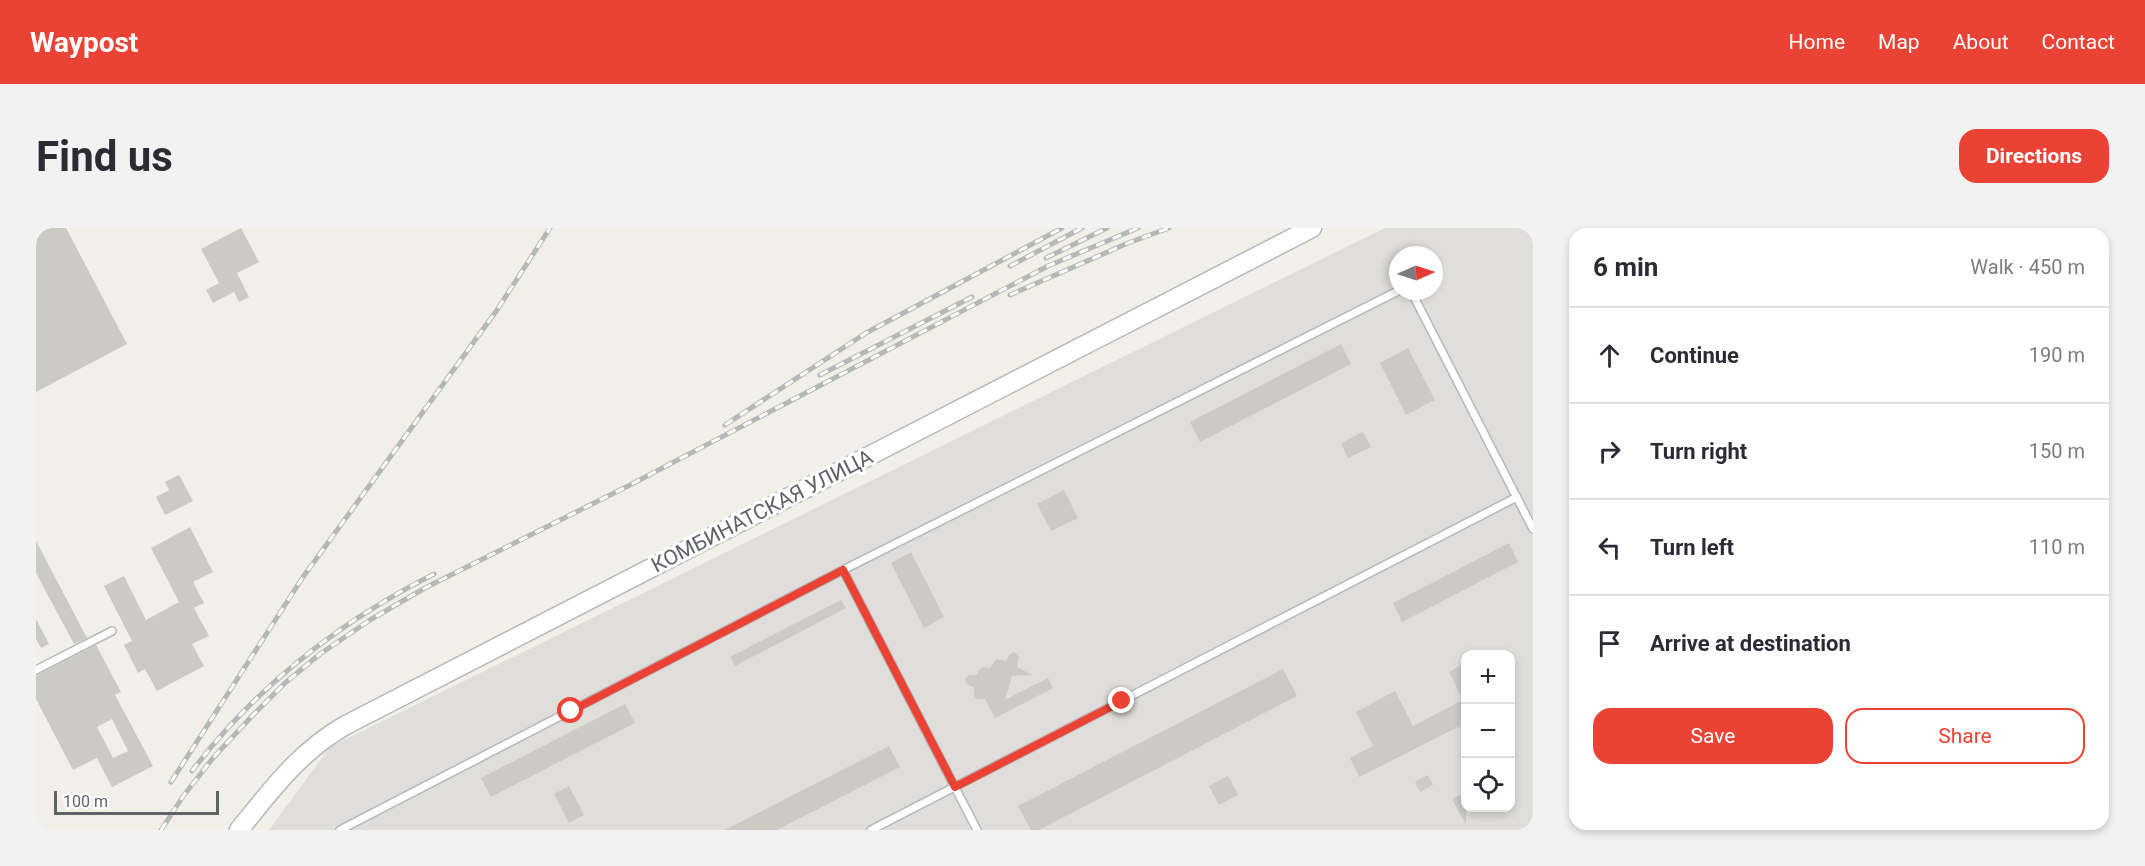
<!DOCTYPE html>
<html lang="en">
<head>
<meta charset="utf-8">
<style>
	:root { --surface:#fff; --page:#f2f2f3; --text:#2b2b33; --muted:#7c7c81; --line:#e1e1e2; --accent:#ea4335 }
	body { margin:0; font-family:Roboto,sans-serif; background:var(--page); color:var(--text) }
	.controls { position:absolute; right:18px; bottom:18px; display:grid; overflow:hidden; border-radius:12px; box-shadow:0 3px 9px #0003 }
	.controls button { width:54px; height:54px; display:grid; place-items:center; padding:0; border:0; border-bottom:2px solid var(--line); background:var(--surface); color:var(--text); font:30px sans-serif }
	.compass { position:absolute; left:1353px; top:18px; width:54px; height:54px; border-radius:50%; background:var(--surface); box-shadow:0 3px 9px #0003; rotate:87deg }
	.scale { position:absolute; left:18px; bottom:15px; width:165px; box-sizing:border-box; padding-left:6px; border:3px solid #5f6368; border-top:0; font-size:16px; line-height:21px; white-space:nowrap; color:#5f6368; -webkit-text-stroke:4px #fff; paint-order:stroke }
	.stop { position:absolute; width:18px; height:18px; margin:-14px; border:4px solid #ea4335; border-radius:50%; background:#fff }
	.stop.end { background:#ea4335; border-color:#fff; box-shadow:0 2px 6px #0008 }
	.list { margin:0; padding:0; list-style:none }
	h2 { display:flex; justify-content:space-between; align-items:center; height:78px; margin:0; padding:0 24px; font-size:26px }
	h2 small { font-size:20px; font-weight:400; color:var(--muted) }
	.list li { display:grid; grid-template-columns:39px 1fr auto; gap:18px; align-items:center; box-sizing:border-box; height:96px; padding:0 24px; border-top:2px solid var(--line) }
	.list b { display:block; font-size:22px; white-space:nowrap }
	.list em { font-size:20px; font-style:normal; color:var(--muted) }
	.actions { display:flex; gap:12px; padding:18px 24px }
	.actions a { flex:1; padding:14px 0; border:2px solid var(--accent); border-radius:18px; text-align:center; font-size:21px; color:var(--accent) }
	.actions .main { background:var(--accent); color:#fff }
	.icon { flex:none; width:33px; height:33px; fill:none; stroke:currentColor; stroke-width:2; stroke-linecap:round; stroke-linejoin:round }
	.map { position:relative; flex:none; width:1497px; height:602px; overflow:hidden; border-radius:18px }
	header { display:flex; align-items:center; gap:36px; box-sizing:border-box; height:84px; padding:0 30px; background:var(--accent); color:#fff }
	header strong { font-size:28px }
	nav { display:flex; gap:33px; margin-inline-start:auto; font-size:21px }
	.intro { display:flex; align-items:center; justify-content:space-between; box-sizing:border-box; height:144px; padding:0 36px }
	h1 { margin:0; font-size:42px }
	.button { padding:15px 27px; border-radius:18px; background:var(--accent); color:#fff; font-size:21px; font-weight:700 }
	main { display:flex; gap:36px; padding:0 36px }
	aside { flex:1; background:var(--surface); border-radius:18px; box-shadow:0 3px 9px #0003 }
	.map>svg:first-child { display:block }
</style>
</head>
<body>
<header>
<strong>Waypost</strong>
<nav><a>Home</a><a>Map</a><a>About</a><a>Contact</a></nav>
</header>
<div class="intro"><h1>Find us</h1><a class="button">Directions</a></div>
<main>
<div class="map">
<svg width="1497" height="602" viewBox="0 0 1497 602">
	<rect width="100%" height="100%" fill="#f1efe8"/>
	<!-- industrial -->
	<path fill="#e0deda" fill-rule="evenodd" d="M1349 0H1497V602H233L294 519ZM1362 27H1398V63H1362ZM1430 427H1474V580H1430Z"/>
	<!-- building -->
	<path fill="#cccac5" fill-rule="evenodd" d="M0 0H30L91 116 0 164Z
		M205 0 223 34 201 45 213 69 203 74 198 64 177 75 170 62 183 55 165 21Z
		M1305 116 1315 136 1164 214 1154 194Z
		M1372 120 1399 172 1370 187 1344 135Z
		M1327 204 1335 219 1312 230 1305 215Z
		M143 247 157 273 129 287 120 269 133 262 129 254Z
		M1028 262 1042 290 1015 303 1001 276Z
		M154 299 177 344 157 354 168 375 158 380 173 408 156 416 168 438 121 463 109 441 102 445 88 417 96 413 68 358 88 348 110 392 143 374 115 320Z
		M0 313 51 410 38 416 0 345Z
		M1473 315 1482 334 1366 394 1357 375Z
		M875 324 908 389 888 400 855 335Z
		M805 372 810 380 699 438 694 429Z
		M0 391 13 416 5 420 0 411Z
		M60 417 85 464 79 467 117 538 76 559 61 530 37 542 0 471V448ZM76 491 92 523 77 530 61 499Z
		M978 424 983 429 981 439 996 447 976 448 969 472 1012 450 1017 460 959 490 949 471H941L938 468V459L930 456 929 450 933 447H940L946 439 954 440 960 431 970 433 974 426Z
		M1430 435V495L1323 549 1314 530 1337 518 1320 484 1359 463 1377 498 1427 472 1413 444Z
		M1247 441 1261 468 1003 602H995L982 578Z
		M589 476 599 495 455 569 445 550Z
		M853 518 864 539 741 602H689Z
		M1392 547 1397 557 1384 564 1379 554Z
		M1192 548 1202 567 1183 577 1173 558Z
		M533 558 548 587 533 595 518 566Z
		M1430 564V597L1416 571Z"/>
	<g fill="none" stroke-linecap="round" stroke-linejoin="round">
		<defs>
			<path id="lane" d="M1375 63 1497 301
				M807 342 941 602
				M0 442 76 403
				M304 602 807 342 1362 63
				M835 602 1481 269"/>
			<path id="secondary" d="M203 602C236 561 264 523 310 497L1276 0"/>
		</defs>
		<!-- lane casing -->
		<use href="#lane" stroke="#b5b8bc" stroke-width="10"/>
		<!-- secondary casing -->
		<use href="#secondary" stroke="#b6babf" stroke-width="21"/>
		<!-- lane -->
		<use href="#lane" stroke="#fff" stroke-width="7"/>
		<!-- secondary -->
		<use href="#secondary" stroke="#fff" stroke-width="18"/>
		<defs>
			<path id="rail" d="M1010 30 1071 0
				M974 38 1046 0
				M974 67 1092 15 1133 0
				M784 147 936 69
				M689 197 830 105 1026 0
				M156 543C221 458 303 394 398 346
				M135 554 267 349 461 82 514 0
				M125 602 148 567 177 530 217 487 249 455 284 426 334 392 389 360 592 258 1012 38 1102 0"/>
		</defs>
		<!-- rail casing -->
		<use href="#rail" stroke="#b6b7b8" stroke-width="5"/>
		<!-- rail -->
		<use href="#rail" stroke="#fff" stroke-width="3" stroke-dasharray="9" stroke-linecap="butt"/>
	</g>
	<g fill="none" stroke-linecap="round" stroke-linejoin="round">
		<!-- route -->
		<path stroke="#ea4335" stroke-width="8" d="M535 483 807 342 919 559 1086 473"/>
	</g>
	<g text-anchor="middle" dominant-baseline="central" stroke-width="6" stroke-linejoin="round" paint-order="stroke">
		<!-- street labels -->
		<g font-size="21" fill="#5f6368" stroke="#fff">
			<text transform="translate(726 283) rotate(-27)">КОМБИНАТСКАЯ УЛИЦА</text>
		</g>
	</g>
</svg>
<div class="controls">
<button>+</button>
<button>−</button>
<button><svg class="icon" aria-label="locate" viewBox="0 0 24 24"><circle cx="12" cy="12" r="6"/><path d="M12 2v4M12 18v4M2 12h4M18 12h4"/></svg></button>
</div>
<svg class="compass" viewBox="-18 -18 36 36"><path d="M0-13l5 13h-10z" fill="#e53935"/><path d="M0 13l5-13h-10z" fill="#7c7c81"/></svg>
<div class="scale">100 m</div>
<div class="stop" style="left:535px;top:483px"></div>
<div class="stop end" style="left:1086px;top:473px"></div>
</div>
<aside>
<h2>6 min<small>Walk · 450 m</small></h2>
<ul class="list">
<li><svg class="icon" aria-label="ahead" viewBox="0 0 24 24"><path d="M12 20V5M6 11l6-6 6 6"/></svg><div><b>Continue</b></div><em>190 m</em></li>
<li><svg class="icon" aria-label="right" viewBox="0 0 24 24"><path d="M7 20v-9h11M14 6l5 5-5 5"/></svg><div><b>Turn right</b></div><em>150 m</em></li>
<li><svg class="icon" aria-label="left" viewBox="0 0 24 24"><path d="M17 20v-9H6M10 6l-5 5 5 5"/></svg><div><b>Turn left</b></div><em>110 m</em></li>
<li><svg class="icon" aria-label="arrive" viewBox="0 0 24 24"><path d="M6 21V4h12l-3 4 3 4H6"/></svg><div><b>Arrive at destination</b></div></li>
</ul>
<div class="actions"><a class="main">Save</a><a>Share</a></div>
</aside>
</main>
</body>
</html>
